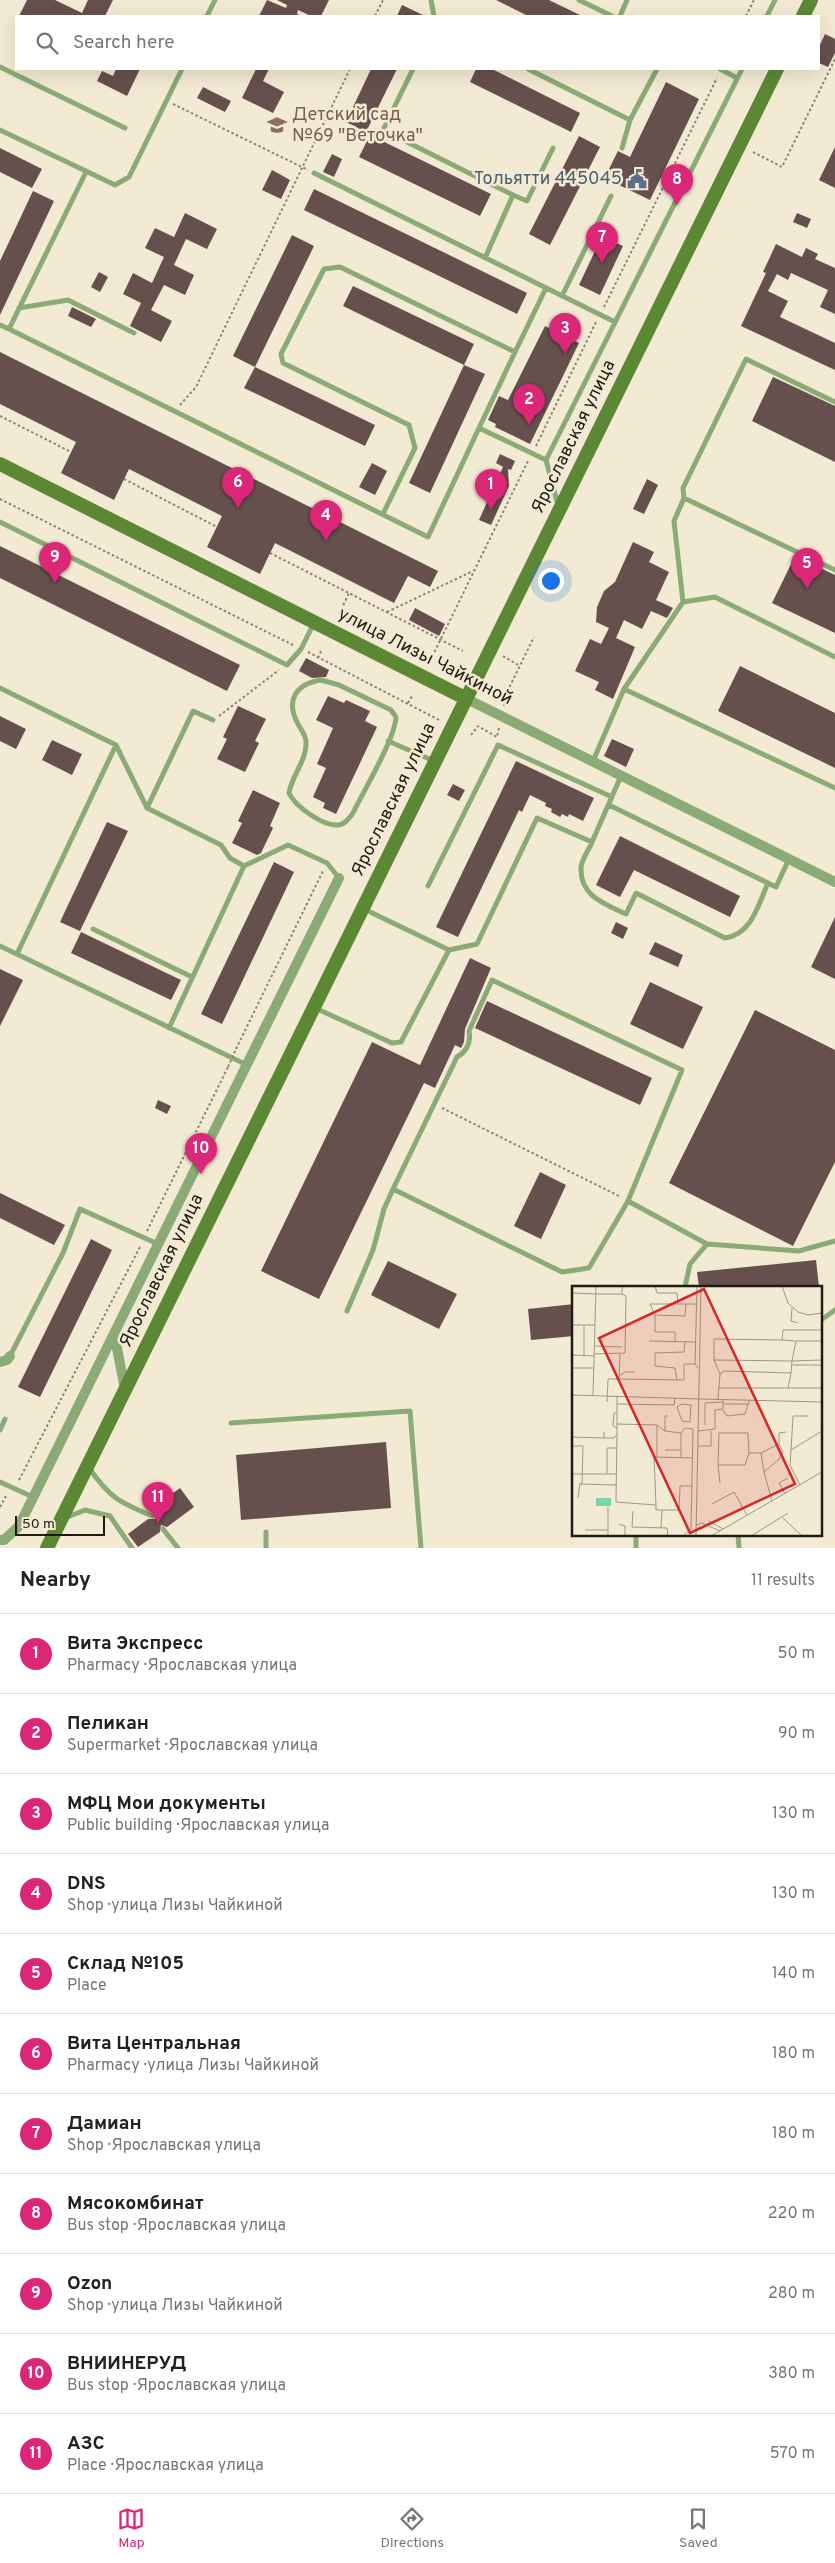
<!DOCTYPE html>
<html lang="en">
<head>
<meta charset="utf-8">
<style>
	:root { --surface:#fff; --page:#f6f6f6; --text:#222; --muted:#767676; --line:#e0e0e0; --accent:#db2777 }
	body { margin:0; font-family:Overpass,sans-serif; background:var(--page); color:var(--text) }
	.scale { position:absolute; left:15px; bottom:12px; width:90px; box-sizing:border-box; padding-left:5px; border:2px solid #1f1c14; border-top:0; font-size:14px; line-height:18px; white-space:nowrap; color:#1f1c14; -webkit-text-stroke:4px #f3ead4; paint-order:stroke }
	.you { position:absolute; left:550px; top:580px; width:18px; height:18px; margin:-12px; border:4px solid #fff; border-radius:50%; background:#1a73e8; box-shadow:0 0 0 8px #1a73e833 }
	.badge { display:grid; place-items:center; width:32px; height:32px; border-radius:50%; background:var(--accent); color:#fff; font-size:16px; font-weight:700 }
	.pin { position:absolute; translate:-50% -41px; filter:drop-shadow(0 1px 2px #0008) }
	.pin::after { content:''; position:absolute; top:26px; width:18px; height:15px; background:inherit; clip-path:polygon(0 0,100% 0,50% 100%) }
	.list { margin:0; padding:0; list-style:none }
	h2 { display:flex; justify-content:space-between; align-items:center; height:65px; margin:0; padding:0 20px; font-size:21px }
	h2 small { font-size:16px; font-weight:400; color:var(--muted) }
	.list li { display:grid; grid-template-columns:32px 1fr auto; gap:15px; align-items:center; box-sizing:border-box; height:80px; padding:0 20px; border-top:1px solid var(--line) }
	.list b { display:block; font-size:19px; white-space:nowrap }
	.list p { margin:0; font-size:16px; white-space:nowrap; color:var(--muted) }
	.list em { font-size:16px; font-style:normal; color:var(--muted) }
	.icon { flex:none; width:28px; height:28px; fill:none; stroke:currentColor; stroke-width:2; stroke-linecap:round; stroke-linejoin:round }
	.map { position:relative; flex:none; width:835px; height:1548px; overflow:hidden }
	.search { position:absolute; background:var(--surface); box-shadow:0 5px 20px #0002; left:15px; right:15px; top:15px; height:55px; display:flex; align-items:center; gap:12px; box-sizing:border-box; padding:0 18px; border-radius:0px; color:var(--muted); font-size:19px }
	.sheet { height:945px; background:var(--surface) }
	nav { display:flex; justify-content:space-around; align-items:center; box-sizing:border-box; height:70px; border-top:1px solid var(--line); background:var(--surface); font-size:14px; color:var(--muted) }
	nav a { display:grid; justify-items:center; gap:2px }
	nav .on { color:var(--accent) }
	.map>svg:first-child { display:block }
</style>
</head>
<body>
<div class="map">
<svg width="835" height="1548" viewBox="0 0 835 1548">
	<rect width="100%" height="100%" fill="#f3ead4"/>
	<!-- building -->
	<path fill="#66504d" d="M27 0H55L82 13 88 0H113L105 16H19Z
		M267 0 286 8 287 5 277 0H329L321 16H311L298 10 297 14 302 16H259Z
		M496 0H549L582 16H528Z
		M402 5 425 16H397Z
		M825 34 835 39V53L828 67 819 63V47Z
		M116 69H140L127 96 97 81 102 71 113 76Z
		M256 69H269L263 81 284 92 273 113 242 98Z
		M371 69H397L366 132 346 122Z
		M476 69H492L580 113 571 132 470 82Z
		M666 82 699 99 650 200 615 183 616 180 606 175 618 151 630 157Z
		M203 87 231 101 225 112 197 98Z
		M370 135 491 194 480 216 359 157Z
		M579 136 600 147 550 245 529 234Z
		M835 147V188L819 180Z
		M0 148 42 169 32 188 0 172Z
		M332 154 342 159 334 177 323 172Z
		M272 170 290 180 281 199 262 190Z
		M314 189 527 293 517 314 304 210Z
		M33 191 54 201 0 315V261Z
		M185 213 217 229 207 249 186 239 174 265 194 275 185 295 164 285 151 310 172 321 161 342 130 326 141 303 123 294 133 273 152 283 164 257 145 248 155 228 174 237Z
		M797 213 811 219 807 228 793 222Z
		M292 235 314 246 255 367 233 356Z
		M602 236 623 246 600 295 579 285Z
		M776 244 802 257 806 248 818 254 815 259 835 268V314L820 307 828 290 791 273 788 280 777 274 768 291 788 301 780 317 835 343V370L741 326 766 273 763 272Z
		M99 272 108 277 100 292 91 287Z
		M353 286 474 344 464 365 343 306Z
		M72 307 96 319 91 327 68 316Z
		M545 326 579 343 530 444 495 427 496 424 488 420 499 396 508 400Z
		M0 352 438 571 430 587 408 576 394 603 275 543 260 574 207 547 222 516 129 469 114 500 61 473 76 442 0 404Z
		M464 365 485 374 430 493 409 483Z
		M255 367 375 425 365 446 244 388Z
		M773 377 835 406V462L752 421Z
		M500 454 515 461 511 470 508 469 509 486 491 525 479 520 503 467 496 463Z
		M372 463 387 471 375 495 359 487Z
		M647 479 658 485 644 514 633 509Z
		M633 542 654 552 649 562 669 572 656 600 673 608 667 618 651 611 642 629 624 620 616 638 635 647 613 699 595 690 599 682 575 671 590 639 601 644 609 628 596 622 597 607 604 591 615 582Z
		M0 546 240 665 227 691 0 578Z
		M795 556 835 575V633L772 603Z
		M415 608 445 624 439 636 409 620Z
		M306 658 329 670 326 677 312 678 299 671Z
		M740 666 835 713V768L718 711Z
		M328 696 344 703 346 700 370 711 365 721 377 727 336 814 323 808 325 803 313 797 326 768 317 764 333 728 316 720Z
		M238 706 266 719 255 741 259 743 245 772 217 759 227 739 223 737Z
		M0 716 26 729 16 749 0 741Z
		M612 739 634 749 626 767 604 756Z
		M52 740 82 754 72 775 42 760Z
		M516 761 594 798 583 821 569 814 568 817 562 814 560 817 551 812 552 809 545 806 546 803 530 795 522 812 519 810 458 937 436 927Z
		M453 784 465 790 459 801 447 795Z
		M253 790 280 803 270 826 273 828 261 853 257 855 232 843 242 823 238 821Z
		M107 822 128 831 80 931 60 922Z
		M620 836 740 896 730 917 634 870 620 897 596 885Z
		M274 862 294 872 222 1024 201 1014Z
		M835 917V979L811 967Z
		M616 922 628 928 623 939 611 933Z
		M81 932 181 980 171 1000 71 953Z
		M655 942 683 955 678 967 649 954Z
		M470 958 491 968 465 1029 464 1042 461 1048 455 1045 435 1088 424 1083 319 1299 261 1271 372 1042 420 1065Z
		M0 969 23 980 0 1026Z
		M650 982 703 1007 683 1049 630 1024Z
		M487 1001 652 1078 640 1105 475 1028Z
		M755 1010 835 1050V1162L793 1246 669 1183Z
		M158 1100 171 1106 167 1114 155 1108Z
		M540 1172 566 1185 541 1239 514 1226Z
		M0 1193 65 1225 54 1245 0 1218Z
		M91 1239 112 1250 40 1397 18 1387Z
		M816 1260 819 1287H699L697 1272Z
		M388 1261 457 1294 439 1329 371 1295Z
		M574 1304V1336L531 1340 528 1309Z
		M386 1442 391 1508 241 1520 236 1455Z
		M180 1488 194 1507 167 1527 161 1525 160 1532 138 1547 128 1534 148 1519H155L156 1514 170 1504 166 1498Z"/>
	<g fill="none" stroke-linecap="round" stroke-linejoin="round">
		<!-- path -->
		<path stroke="#8a8475" stroke-width="2" stroke-dasharray="2.5 2.5" stroke-linecap="butt" d="M375 16 383 0
			M746 16 754 0
			M173 104 308 170
			M753 152 782 167 835 59
			M604 307 717 78
			M180 405 196 387 350 69
			M0 416 71 452
			M536 446 596 322
			M124 479 217 527
			M0 499 293 645
			M270 553 463 651
			M387 612 473 571
			M339 614 349 593
			M308 652 439 720
			M503 656 520 666
			M318 658 322 649
			M430 661 528 461
			M408 703 412 696
			M504 706 509 688 534 637
			M219 716 279 670
			M471 735 478 726 497 737 499 728
			M236 1049 323 871
			M442 1108 621 1197
			M147 1231 228 1067
			M19 1480 141 1245
			M0 1507 7 1494"/>
		<!-- lane -->
		<path stroke="#8baa75" stroke-width="5" d="M431 0 434 16
			M579 0 612 16
			M207 16 215 0
			M620 16 627 0
			M767 16 775 0
			M0 67 125 128
			M413 69 383 130 513 195 485 258
			M528 69 630 120 657 69
			M720 69 737 78
			M0 130 115 185 129 177 182 69
			M622 148 630 120
			M314 173 615 322
			M513 195 527 201 553 148
			M562 296 611 196
			M19 308 68 300 134 333
			M0 325 9 329 86 172
			M9 329 428 537 479 428 546 460
			M479 428 515 352
			M684 498 683 488 746 359 835 402
			M558 505 546 460 742 69
			M383 514 415 448 409 425 283 363 281 354 324 269 340 267 515 352 546 288
			M0 522 287 665 301 649 314 623
			M683 602 715 597 835 657
			M321 680 339 685 391 710 396 717C395 739 364 790 353 813 349 818 345 825 338 825 322 826 295 806 289 793 292 775 307 760 306 742 306 735 301 730 298 724 285 700 296 684 321 680Z
			M0 688 116 745 147 808 221 845 230 858 244 866 288 845 327 863 339 878
			M624 689 835 788
			M388 741 434 761
			M593 761 624 689 683 602 674 521 684 498 835 570
			M609 805 776 887 789 859
			M147 808 193 711 213 720
			M592 842C589 850 581 860 581 868 580 896 604 904 626 914L636 893 725 938C752 934 758 905 768 883
			M428 886 498 745 612 797
			M364 909 449 950 477 944 537 818 592 842 621 776
			M93 929 192 977
			M0 946 247 1065
			M17 954 116 745
			M315 1008 392 1043 401 1042 449 950
			M169 1028 244 866
			M628 1201 589 1268 562 1272 393 1189 457 1057C467 1051 471 1042 469 1031L492 980 682 1070 628 1201 707 1244
			M685 1287 690 1264 707 1244 799 1251 835 1241
			M347 1311 373 1250 384 1209 393 1189
			M821 1320 835 1310
			M10 1356 63 1253 80 1209 158 1244
			M231 1423 410 1411 421 1548
			M0 1430 5 1419
			M89 1468C110 1498 119 1502 152 1516
			M0 1482 33 1497
			M65 1518 85 1510 110 1516 132 1548
			M163 1529 178 1548
			M266 1532V1548
			M738 1534 739 1548
			M636 1548V1534"/>
		<!-- street -->
		<path stroke="#8baa75" stroke-width="10" d="M465 698 835 882
			M114 1333 125 1389
			M0 1362 7 1360 10 1356
			M0 1540H4L19 1526 339 878"/>
		<!-- secondary -->
		<path stroke="#5c8836" stroke-width="14" d="M803 16 811 0
			M0 464 465 698
			M47 1548 777 69"/>
		<!-- path-bridge -->
		<path stroke="#8a8475" stroke-width="2" stroke-dasharray="2.5 2.5" stroke-linecap="butt" d="M228 1067 236 1049"/>
	</g>
	<!-- icons -->
	<defs>
		<symbol id="school-bare" viewBox="-9 -9 18 18"><path d="M0-5L7-2L0 1L-7-2ZM-4 1L0 2.5L4 1V4Q0 6-4 4Z" fill="#8d6e63" stroke="#f3ead4" stroke-width="2.5" paint-order="stroke"/></symbol>
		<symbol id="civic-bare" viewBox="-9 -9 18 18"><path d="M-.6-6.5H3V-4.5H.6V-3L4-1V1h2V6H-6V1h2V-1L-.6-3ZM-1.2 2.5V6h2.4V2.5Z" fill="#5c6f8a" stroke="#f3ead4" stroke-width="2.5" paint-order="stroke"/></symbol>
	</defs>
	<g fill-rule="evenodd">
		<use href="#school-bare" x="263" y="111" width="28" height="28"/>
		<use href="#civic-bare" x="623" y="165" width="28" height="28"/>
	</g>
	<g text-anchor="middle" dominant-baseline="central" stroke-width="5" stroke-linejoin="round" paint-order="stroke">
		<!-- education labels -->
		<g font-size="18" fill="#785e54" stroke="#f3ead4" text-anchor="start">
			<text x="292" y="115">Детский сад<tspan x="292" dy="21">№69 "Веточка"</tspan></text>
		</g>
		<!-- service labels -->
		<g font-size="18" fill="#4e5e75" stroke="#f3ead4" text-anchor="end">
			<text x="622" y="179">Тольятти 445045</text>
		</g>
		<!-- street labels -->
		<g font-size="18" fill="#1f1c14" stroke="#f3ead4">
			<text transform="translate(574 437) rotate(-64)">Ярославская улица</text>
			<text transform="translate(425 657) rotate(27)">улица Лизы Чайкиной</text>
			<text transform="translate(394 800) rotate(-64)">Ярославская улица</text>
			<text transform="translate(162 1271) rotate(-64)">Ярославская улица</text>
		</g>
	</g>
	<!-- overview -->
	<g transform="translate(572 1286)">
		<rect width="250" height="250" fill="#f3ead4"/>
		<path d="M24 212H39V220H24Z" fill="#7dd3ae"/>
		<path fill="none" stroke="#9e9887" stroke-width="1" d="M1 0 0 7 26 8H50V0M83 0 85 7H105L106 18M125 0 123 78 126 82M210 0 216 17 226 26 236 29 250 27M220 22 219 35 226 37M83 29 113 30 114 18M0 39H23M12 39V69M77 55 123 56M223 55 210 54 211 44H249M250 55H224L220 75 250 74M103 56V46H83V29L78 18H124M23 60 50 61M0 61V40M22 68 53 67 54 10 50 8M0 69 22 70M142 74V53L210 54M220 79H250M0 82H22M47 90 53 86H63M47 93 112 94V78H123M105 94 103 82 83 80V67L112 66 113 56M146 102H216L219 87M216 102H250M0 109 127 113M21 110 24 0M127 113 250 116M146 113 148 88 142 74 220 75 219 87 152 85 148 88M35 116 36 93H47L48 68M45 118 102 119 103 112M110 118 119 119 118 136 110 135 105 121ZM151 118H177V114M151 124 155 130 173 128 176 118M45 127H42L41 140 45 142M45 138 85 139 93 145 109 147 113 142 121 143 119 243 111 250M133 139V117L151 116M93 145V130H96M126 145 143 143V124L151 123V113M32 146V152H42L45 148V110M45 148 44 216 84 219V224H90L89 242M0 151 32 152M207 158V147L214 146M0 160H11L10 198M126 160H139V145M93 164H109M219 164 221 130H236M177 167 173 179H146L147 147H176L177 167H189M85 171V139M109 172V147M146 179 148 197M192 186 189 167 207 158 211 166 207 173 192 186 200 215M0 188H45M35 188V162H45M8 198 44 199M228 199 218 179 219 164 250 145M213 208 207 197 216 192M6 212 8 197M140 218 162 206 175 229M84 219 82 171 121 172M90 224H107L108 200H120M61 225 60 241 95 242 96 250M211 232 230 250M137 235 151 243M47 238 53 240V250M125 239 130 237 148 245M13 244H36M36 250V221M124 250 129 0M139 250 250 186M179 250 216 227"/>
		<path fill="#d62828" fill-opacity="0.15" stroke="#d62828" stroke-width="2.5" d="M132 3 223 198 118 247 27 52Z"/>
		<rect width="250" height="250" fill="none" stroke="#1f1c14" stroke-width="2.5"/>
	</g>
</svg>
<div class="scale">50 m</div>
<div class="you"></div>
<div class="pin badge" style="left:491px;top:510px">1</div>
<div class="pin badge" style="left:529px;top:425px">2</div>
<div class="pin badge" style="left:565px;top:354px">3</div>
<div class="pin badge" style="left:326px;top:541px">4</div>
<div class="pin badge" style="left:807px;top:589px">5</div>
<div class="pin badge" style="left:238px;top:508px">6</div>
<div class="pin badge" style="left:602px;top:263px">7</div>
<div class="pin badge" style="left:677px;top:205px">8</div>
<div class="pin badge" style="left:55px;top:583px">9</div>
<div class="pin badge" style="left:201px;top:1174px">10</div>
<div class="pin badge" style="left:158px;top:1523px">11</div>
<div class="search"><svg class="icon" aria-label="search" viewBox="0 0 24 24"><circle cx="10" cy="10" r="6"/><path d="M15 15l6 6"/></svg>Search here</div>
</div>
<section class="sheet">
<h2>Nearby<small>11 results</small></h2>
<ul class="list">
<li><span class="badge">1</span><div><b>Вита Экспресс</b><p>Pharmacy · Ярославская улица</p></div><em>50 m</em></li>
<li><span class="badge">2</span><div><b>Пеликан</b><p>Supermarket · Ярославская улица</p></div><em>90 m</em></li>
<li><span class="badge">3</span><div><b>МФЦ Мои документы</b><p>Public building · Ярославская улица</p></div><em>130 m</em></li>
<li><span class="badge">4</span><div><b>DNS</b><p>Shop · улица Лизы Чайкиной</p></div><em>130 m</em></li>
<li><span class="badge">5</span><div><b>Склад №105</b><p>Place</p></div><em>140 m</em></li>
<li><span class="badge">6</span><div><b>Вита Центральная</b><p>Pharmacy · улица Лизы Чайкиной</p></div><em>180 m</em></li>
<li><span class="badge">7</span><div><b>Дамиан</b><p>Shop · Ярославская улица</p></div><em>180 m</em></li>
<li><span class="badge">8</span><div><b>Мясокомбинат</b><p>Bus stop · Ярославская улица</p></div><em>220 m</em></li>
<li><span class="badge">9</span><div><b>Ozon</b><p>Shop · улица Лизы Чайкиной</p></div><em>280 m</em></li>
<li><span class="badge">10</span><div><b>ВНИИНЕРУД</b><p>Bus stop · Ярославская улица</p></div><em>380 m</em></li>
<li><span class="badge">11</span><div><b>АЗС</b><p>Place · Ярославская улица</p></div><em>570 m</em></li>
</ul>
</section>
<nav>
<a class="on"><svg class="icon" aria-label="map" viewBox="0 0 24 24"><path d="M3 6l6-2 6 2 6-2v14l-6 2-6-2-6 2zM9 4v14M15 6v14"/></svg>Map</a>
<a><svg class="icon" aria-label="directions" viewBox="0 0 24 24"><path d="M12 3l9 9-9 9-9-9zM9 14v-3h6M13 9l2 2-2 2"/></svg>Directions</a>
<a><svg class="icon" aria-label="saved" viewBox="0 0 24 24"><path d="M7 4h10v16l-5-4-5 4z"/></svg>Saved</a>
</nav>
</body>
</html>
